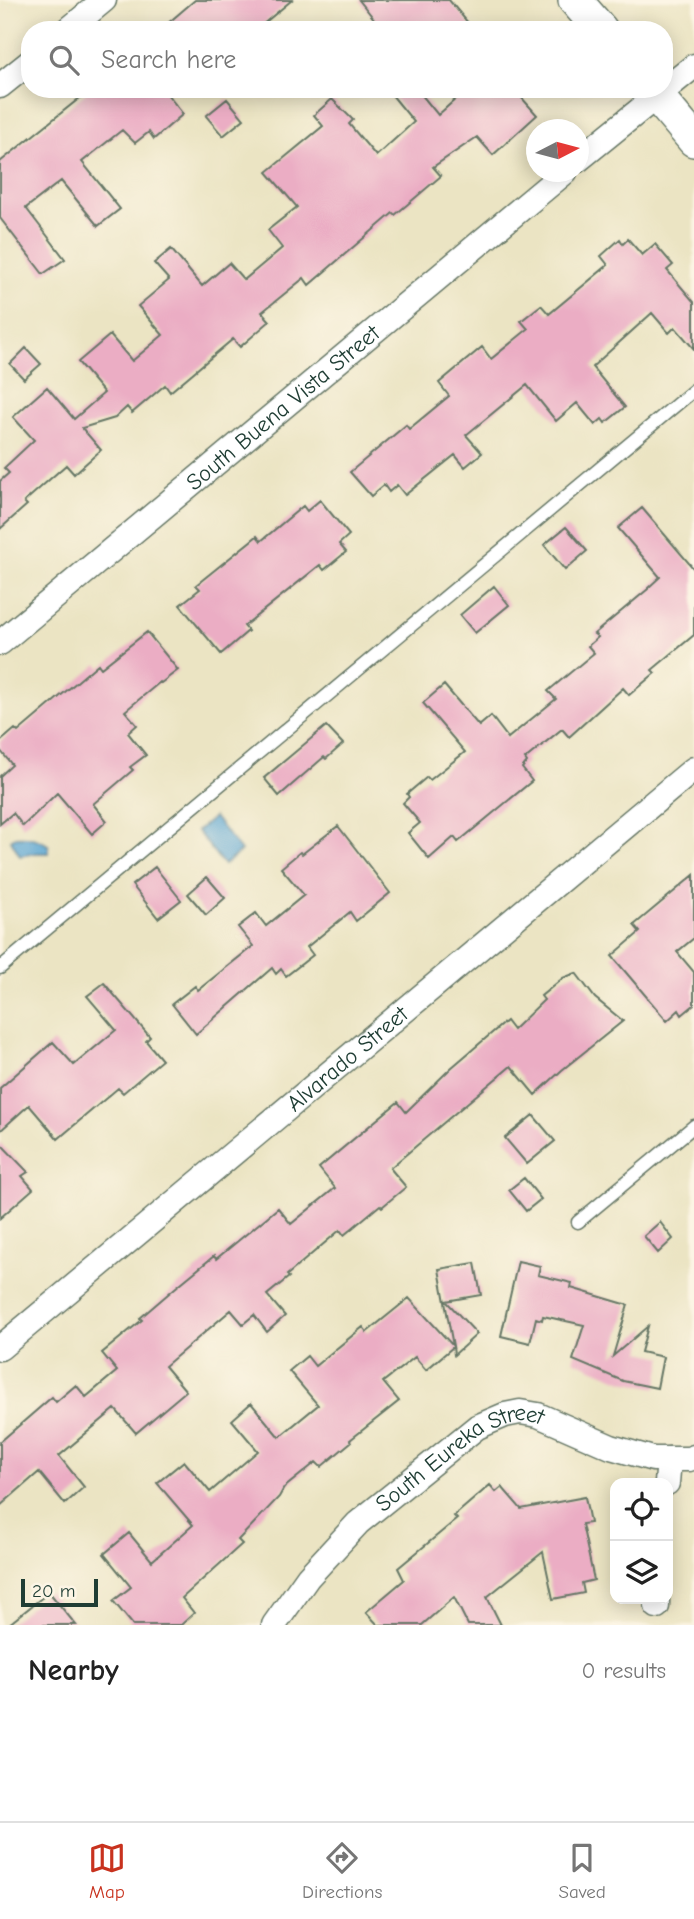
<!DOCTYPE html>
<html lang="en">
<head>
<meta charset="utf-8">
<style>
	:root { --surface:#fff; --page:#f6f6f6; --text:#222; --muted:#767676; --line:#e0e0e0; --accent:#c8321e }
	body { margin:0; font-family:"Comic Neue",sans-serif; background:var(--page); color:var(--text) }
	.controls { position:absolute; right:21px; bottom:21px; display:grid; overflow:hidden; border-radius:14px; box-shadow:0 4px 18px #0003 }
	.controls button { width:63px; height:63px; display:grid; place-items:center; padding:0; border:0; border-bottom:2px solid var(--line); background:var(--surface); color:var(--text); font:35px sans-serif }
	.compass { position:absolute; left:526px; top:119px; width:63px; height:63px; border-radius:50%; background:var(--surface); box-shadow:0 4px 18px #0003; rotate:84deg }
	.scale { position:absolute; left:21px; bottom:18px; width:77px; box-sizing:border-box; padding-left:7px; border:4px solid #1f3d34; border-top:0; font-size:19px; line-height:24px; white-space:nowrap; color:#1f3d34; -webkit-text-stroke:5px #fcf5e5; paint-order:stroke }
	.list { margin:0; padding:0; list-style:none }
	h2 { display:flex; justify-content:space-between; align-items:center; height:91px; margin:0; padding:0 28px; font-size:30px }
	h2 small { font-size:23px; font-weight:400; color:var(--muted) }
	.icon { flex:none; width:38px; height:38px; fill:none; stroke:currentColor; stroke-width:2; stroke-linecap:round; stroke-linejoin:round }
	.map { position:relative; flex:none; width:694px; height:1625px; overflow:hidden }
	.search { position:absolute; background:var(--surface); box-shadow:0 4px 18px #0003; left:21px; right:21px; top:21px; height:77px; display:flex; align-items:center; gap:18px; box-sizing:border-box; padding:0 24px; border-radius:28px; color:var(--muted); font-size:26px }
	.sheet { height:196px; background:var(--surface) }
	nav { display:flex; justify-content:space-around; align-items:center; box-sizing:border-box; height:98px; border-top:2px solid var(--line); background:var(--surface); font-size:19px; color:var(--muted) }
	nav a { display:grid; justify-items:center; gap:4px }
	nav .on { color:var(--accent) }
	.map>svg:first-child { display:block }
</style>
</head>
<body>
<div class="map">
<svg width="694" height="1625" viewBox="0 0 694 1625">
	<rect width="100%" height="100%" fill="#fcf5e5"/>
	<filter id="ink" filterUnits="userSpaceOnUse"><feTurbulence type="fractalNoise" baseFrequency=".0143" numOctaves="2"/><feDisplacementMap in="SourceGraphic" scale="14" xChannelSelector="R" yChannelSelector="G"/><feConvolveMatrix kernelMatrix="1 2 1 2 8 2 1 2 1" color-interpolation-filters="sRGB"/></filter>
	<filter id="wash" filterUnits="userSpaceOnUse"><feTurbulence type="fractalNoise" baseFrequency=".00686" numOctaves="4" result="noise"/><feDisplacementMap in="SourceGraphic" scale="28" xChannelSelector="R" yChannelSelector="G"/><feGaussianBlur stdDeviation="1.57" result="paint"/><feColorMatrix in="noise" values="0 0 0 0 0 0 0 0 0 0 0 0 0 0 0 0 0 1.4 0 .05"/><feComposite in="paint" operator="in"/></filter>
	<g filter="url(#wash)">
		<rect width="100%" height="100%" fill="#ebe4c3"/>
		<!-- water -->
		<path fill="#5aa5d2" stroke="#3c7183" stroke-width="2" d="M214 817 241 851 224 865 197 831Z
			M15 837C26 836 40 838 49 846V853H36L20 856 11 840Z"/>
		<g id="blocks">
			<!-- building -->
			<path fill="#ebadc4" d="M195 0H292L256 30H160Z
				M359 0H449L474 30H383Z
				M91 89H163L183 114 154 139 149 132 135 143 122 130 82 162 120 209 98 226 61 181 26 208 65 259 43 274 0 218V162Z
				M387 89H417L438 115 467 89H514L537 115 493 155 477 137 433 167 441 176 395 215 393 213 309 285 304 278 262 312 270 321 240 347 233 339 170 392 165 385 132 413 127 407 115 418 82 428 101 450 74 474 66 465 24 502 27 505 0 529V481L9 473 4 468 34 440 13 417 47 387 74 419 104 393 78 362 110 335 132 361 163 335 138 306 169 280 154 263 171 249 202 286 229 263 244 280 282 248 268 230 297 207 267 172 323 126 314 115 332 99 353 120 349 124 376 156 414 122Z
				M227 99 244 119 223 136 206 116Z
				M620 239 623 244 628 239 642 255 655 244 673 265 667 270 694 302V349L675 327 669 333 652 313 592 367 625 407 605 423 602 419 595 425 577 403 556 421 527 385 466 435 482 453 465 467 455 455 405 495 397 485 389 492 384 485 371 496 350 472 406 425 409 429 449 396 439 383 482 347 491 359 528 329 521 321 541 305 549 314 608 265 601 256Z
				M26 348 41 364 24 379 10 364Z
				M320 500 349 535 339 544 346 552 324 570 320 565 244 626 248 631 221 654 180 605 200 589 196 585 257 536 261 541 303 506 307 511Z
				M642 508 694 569V635L652 670 655 673 629 695 623 688 569 737 562 729 525 759 527 762 522 768 532 781 458 842 454 837 429 859 408 833 420 823 403 803 409 797 407 794 427 777 430 780 465 752 423 703 444 685 479 726 491 716 508 738 556 699 548 691 594 653 588 646 598 637 594 634 648 589V588L660 577 618 528Z
				M566 527 587 551 565 570 544 545Z
				M494 586 509 605 475 633 460 615Z
				M147 632 178 670 161 683 160 682 125 711 137 725 128 733 146 755 130 767 133 770 93 804 107 821 92 834 57 793 23 826 13 813 0 824V776L12 765 0 750V742L15 729 18 732 98 664 101 668Z
				M326 726 343 744 326 759 324 757 279 796 264 778Z
				M338 826 390 893 356 921 350 912 307 947 313 955 286 976 281 969 276 974 272 968 196 1034 172 1004 195 986 198 990 253 946 238 927 256 913 266 926 304 895 281 868 300 852 302 854Z
				M155 867 181 900 158 918 132 885Z
				M694 875V938L677 952 694 972V1005L682 1015 679 1010 667 1021 612 956 640 932 634 925Z
				M207 877 225 898 206 915 188 894Z
				M576 973 595 998 623 1021 562 1070 535 1095 511 1066 390 1168 406 1187 382 1207 380 1205 344 1235 340 1230 287 1275 289 1277 267 1295 285 1316 267 1332 254 1315 243 1324 231 1310 165 1366 186 1391 136 1433 115 1409 59 1456 84 1487 65 1504 39 1472 0 1506V1442L52 1397 56 1402 76 1385 86 1397 117 1371 102 1353 142 1320 140 1318 175 1288 214 1256 216 1259 278 1208 291 1224 335 1188 319 1168 398 1102 406 1112 451 1068 506 1021 513 1030 544 1000 541 996 563 978Z
				M104 983 150 1037 146 1041 162 1060 123 1093 118 1088 58 1139 29 1105 0 1131V1088L53 1042 74 1065 116 1030 87 996Z
				M533 1115 555 1141 527 1164 505 1138Z
				M0 1143 28 1172 22 1176 33 1189 0 1218Z
				M524 1178 541 1199 526 1211 509 1190Z
				M660 1222 673 1239 658 1253 644 1236Z
				M518 1261 540 1266 538 1275 572 1283 571 1288 628 1305 613 1356 648 1326 641 1352 663 1357 657 1388 623 1381 573 1360 584 1325 543 1316 542 1320 536 1318 530 1343 501 1336Z
				M475 1263 481 1295 446 1301 477 1334 454 1355 453 1347 426 1370 415 1357 383 1382 399 1401 350 1440 351 1442 321 1467 316 1462 284 1488 279 1497 238 1540 242 1544 182 1598 194 1613 181 1625H133L113 1601 131 1587 104 1554 129 1533 152 1561 193 1525 157 1483 184 1461 210 1492 258 1451 232 1420 251 1403 279 1437 318 1405 289 1371 307 1356 315 1366 363 1327 367 1332 409 1298 453 1346 439 1269Z
				M490 1485 496 1492 502 1487 521 1509 585 1497 590 1523 582 1524 594 1580 582 1583 584 1593 553 1599 543 1552 487 1597 501 1625H468L454 1597 422 1625H378L366 1612 404 1580 398 1568 457 1519 454 1516Z
				M49 1592 76 1625H8Z"/>
		</g>
	</g>
	<g filter="url(#ink)">
		<use href="#blocks" fill-opacity="0" stroke="#676" stroke-width="2"/>
		<g fill="none" stroke-linecap="round" stroke-linejoin="round">
			<defs>
				<path id="lane" d="M0 968 694 390
					M578 1222 694 1126"/>
				<g id="street">
					<path d="M68 30 104 0"/>
					<path d="M0 86 30 62"/>
					<path d="M578 160 694 66"/>
					<path id="s1" d="M0 643 565 172"/>
					<path id="s2" d="M0 1348 694 769"/>
					<path d="M667 1483 669 1459"/>
					<path d="M657 1606V1599"/>
					<path id="s3" d="M274 1625 308 1577 358 1523 477 1427 505 1415 520 1412 538 1415 611 1447 653 1459H689L694 1457"/>
				</g>
				<path id="secondary" d="M575 0 601 30
					M651 89 694 140"/>
			</defs>
			<!-- lane casing -->
			<use href="#lane" stroke="#676" stroke-width="15"/>
			<!-- street casing -->
			<use href="#street" stroke="#676" stroke-width="27"/>
			<!-- secondary casing -->
			<use href="#secondary" stroke="#676" stroke-width="36"/>
			<!-- lane -->
			<use href="#lane" stroke="#fff" stroke-width="12"/>
			<!-- street -->
			<use href="#street" stroke="#fff" stroke-width="24"/>
			<!-- secondary -->
			<use href="#secondary" stroke="#fff" stroke-width="33"/>
		</g>
	</g>
	<g text-anchor="middle" dominant-baseline="central" stroke-width="6" stroke-linejoin="round" paint-order="stroke">
		<!-- street labels -->
		<g font-size="23" fill="#1f3d34" stroke="#fcf5e5">
			<text stroke="none"><textPath href="#s1" startOffset="368">South Buena Vista Street</textPath></text>
			<text stroke="none"><textPath href="#s2" startOffset="452">Alvarado Street</textPath></text>
			<text stroke="none"><textPath href="#s3" startOffset="257">South Eureka Street</textPath></text>
		</g>
	</g>
</svg>
<div class="controls">
<button><svg class="icon" aria-label="locate" viewBox="0 0 24 24"><circle cx="12" cy="12" r="6"/><path d="M12 2v4M12 18v4M2 12h4M18 12h4"/></svg></button>
<button><svg class="icon" aria-label="layers" viewBox="0 0 24 24"><path d="M12 4l9 5-9 5-9-5zM3 14l9 5 9-5"/></svg></button>
</div>
<svg class="compass" viewBox="-18 -18 36 36"><path d="M0-13l5 13h-10z" fill="#e53935"/><path d="M0 13l5-13h-10z" fill="#767676"/></svg>
<div class="scale">20 m</div>
<div class="search"><svg class="icon" aria-label="search" viewBox="0 0 24 24"><circle cx="10" cy="10" r="6"/><path d="M15 15l6 6"/></svg>Search here</div>
</div>
<section class="sheet">
<h2>Nearby<small>0 results</small></h2>
<ul class="list">
</ul>
</section>
<nav>
<a class="on"><svg class="icon" aria-label="map" viewBox="0 0 24 24"><path d="M3 6l6-2 6 2 6-2v14l-6 2-6-2-6 2zM9 4v14M15 6v14"/></svg>Map</a>
<a><svg class="icon" aria-label="directions" viewBox="0 0 24 24"><path d="M12 3l9 9-9 9-9-9zM9 14v-3h6M13 9l2 2-2 2"/></svg>Directions</a>
<a><svg class="icon" aria-label="saved" viewBox="0 0 24 24"><path d="M7 4h10v16l-5-4-5 4z"/></svg>Saved</a>
</nav>
</body>
</html>
